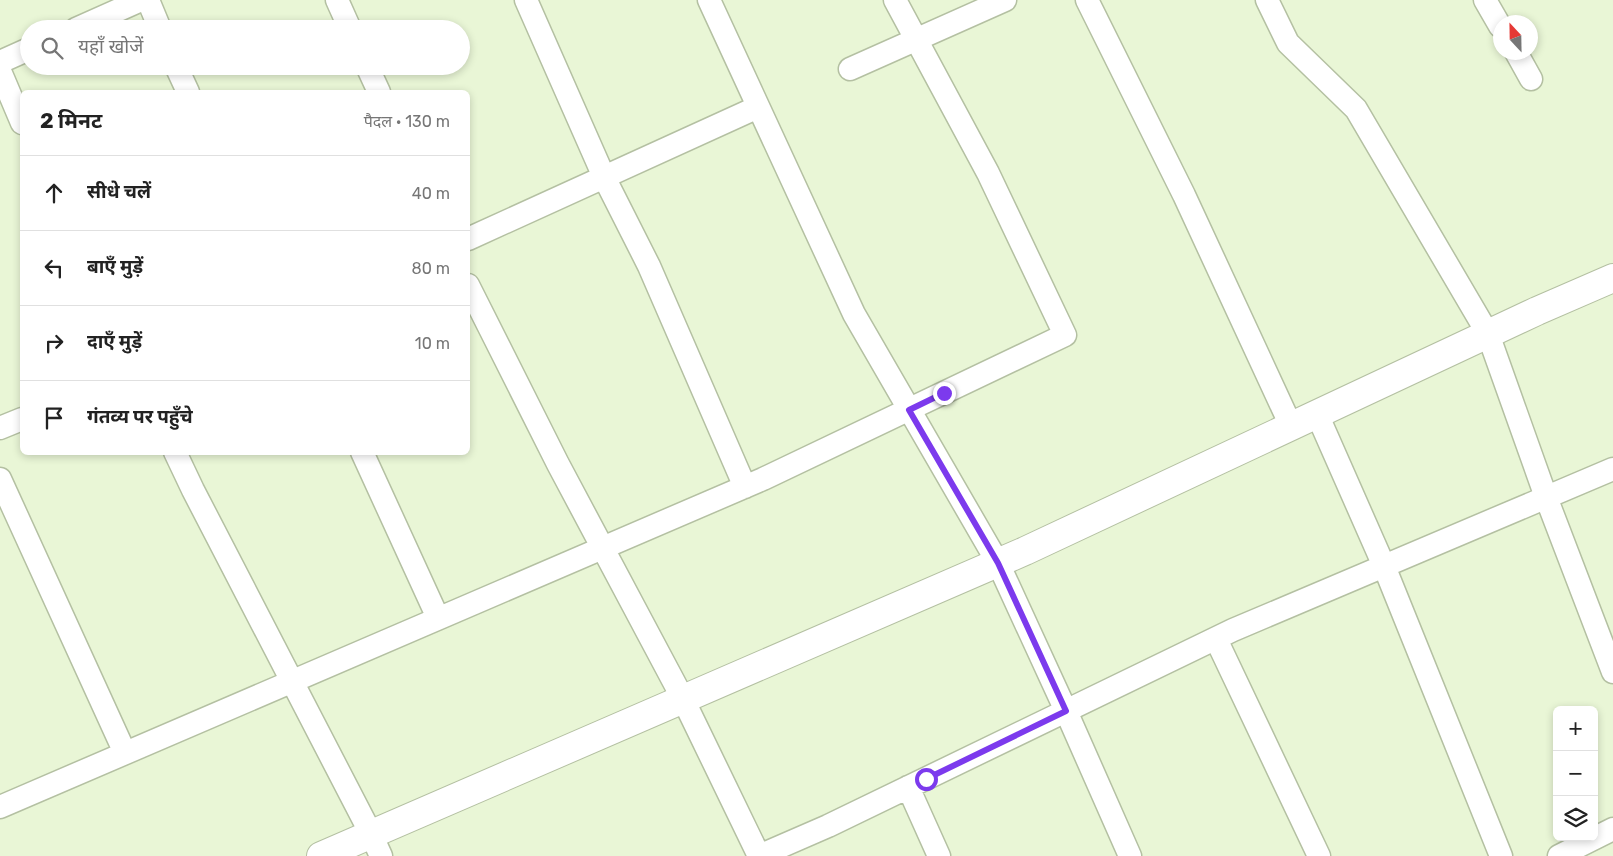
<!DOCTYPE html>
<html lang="hi">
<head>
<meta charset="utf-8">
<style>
	:root { --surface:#fff; --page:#f2f2f2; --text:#222; --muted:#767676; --line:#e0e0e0 }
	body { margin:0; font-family:Rubik,"Noto Sans Devanagari",sans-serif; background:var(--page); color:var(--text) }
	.controls { position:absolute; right:15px; bottom:15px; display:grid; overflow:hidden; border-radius:8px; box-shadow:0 2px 8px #0003 }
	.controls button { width:45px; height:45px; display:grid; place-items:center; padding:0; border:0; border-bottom:1px solid var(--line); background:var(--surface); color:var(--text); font:25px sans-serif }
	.compass { position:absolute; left:1493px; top:15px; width:45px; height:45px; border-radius:50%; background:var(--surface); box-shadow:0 2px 8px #0003; rotate:338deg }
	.stop { position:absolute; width:15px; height:15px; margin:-11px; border:4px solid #7c3aed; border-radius:50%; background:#fff }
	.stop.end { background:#7c3aed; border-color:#fff; box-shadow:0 1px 5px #0008 }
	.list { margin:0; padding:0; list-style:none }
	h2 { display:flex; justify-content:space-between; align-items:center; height:65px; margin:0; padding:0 20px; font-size:21px }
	h2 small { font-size:16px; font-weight:400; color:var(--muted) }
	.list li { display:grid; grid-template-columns:32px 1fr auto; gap:15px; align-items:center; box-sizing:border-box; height:75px; padding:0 20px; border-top:1px solid var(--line) }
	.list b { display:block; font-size:19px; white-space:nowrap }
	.list em { font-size:16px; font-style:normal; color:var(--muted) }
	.icon { flex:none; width:28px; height:28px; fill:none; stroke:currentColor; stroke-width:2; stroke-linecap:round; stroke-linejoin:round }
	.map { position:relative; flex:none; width:1613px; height:856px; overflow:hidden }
	.search { position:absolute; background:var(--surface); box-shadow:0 2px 8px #0003; left:20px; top:20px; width:450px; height:55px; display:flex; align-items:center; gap:12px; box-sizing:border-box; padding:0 18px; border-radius:28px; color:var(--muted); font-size:19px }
	.panel { position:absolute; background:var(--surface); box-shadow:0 2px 8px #0003; left:20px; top:90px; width:450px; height:365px; border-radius:8px }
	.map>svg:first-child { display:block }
</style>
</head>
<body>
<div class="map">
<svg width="1613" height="856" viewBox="0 0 1613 856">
	<rect width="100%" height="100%" fill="#e9f6d6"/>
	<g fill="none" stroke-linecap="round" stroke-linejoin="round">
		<defs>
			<path id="minor" d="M148 0 160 29
				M337 0 350 29
				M526 0 604 177 649 266 745 487
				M709 0 854 314 998 563 1066 711 1130 856
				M1087 0 1184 195 1291 426
				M1267 0 1288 43 1356 109 1488 334 1546 497 1613 672
				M1485 0 1500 26
				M76 29 141 0
				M1516 52 1531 79
				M0 62 29 49
				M176 66 188 92
				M367 66 379 92
				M850 69 1005 0
				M0 71 22 123
				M468 239 758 107
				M468 285 558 464 683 699 759 856
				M1317 414 1384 566 1501 856
				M0 428 22 419
				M175 452 193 490 371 834 381 856
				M362 452 438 618
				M0 479 125 753
				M1216 639 1319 856
				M908 787 939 856
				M0 807 763 479 1065 335 988 173 895 0
				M759 856 828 826 1233 630 1613 469
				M1559 856 1613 829"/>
			<path id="tertiary" d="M321 856 1025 551 1537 311 1613 278"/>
		</defs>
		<!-- minor casing -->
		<use href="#minor" stroke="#b4c0a2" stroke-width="25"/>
		<!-- tertiary casing -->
		<use href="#tertiary" stroke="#b4c0a2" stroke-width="30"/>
		<!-- minor -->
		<use href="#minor" stroke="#fff" stroke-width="22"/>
		<!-- tertiary -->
		<use href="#tertiary" stroke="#fff" stroke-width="28"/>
	</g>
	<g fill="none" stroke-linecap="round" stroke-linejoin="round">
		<!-- route -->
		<path stroke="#7c3aed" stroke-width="6" d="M926 779 1066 711 998 563 909 410 944 393"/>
	</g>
</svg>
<div class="controls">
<button>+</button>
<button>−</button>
<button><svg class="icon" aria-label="layers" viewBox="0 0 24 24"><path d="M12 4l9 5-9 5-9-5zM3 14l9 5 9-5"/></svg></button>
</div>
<svg class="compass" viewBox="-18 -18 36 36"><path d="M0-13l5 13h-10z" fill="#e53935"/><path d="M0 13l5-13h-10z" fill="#767676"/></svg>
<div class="stop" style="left:926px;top:779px"></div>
<div class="stop end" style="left:944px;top:393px"></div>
<div class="search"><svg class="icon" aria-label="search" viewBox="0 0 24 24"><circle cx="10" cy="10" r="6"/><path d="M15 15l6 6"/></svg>यहाँ खोजें</div>
<section class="panel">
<h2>2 मिनट<small>पैदल · 130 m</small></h2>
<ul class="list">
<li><svg class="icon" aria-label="ahead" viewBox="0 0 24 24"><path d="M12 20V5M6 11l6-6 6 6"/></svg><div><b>सीधे चलें</b></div><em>40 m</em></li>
<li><svg class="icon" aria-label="left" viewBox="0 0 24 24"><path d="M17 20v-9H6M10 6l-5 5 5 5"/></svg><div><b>बाएँ मुड़ें</b></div><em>80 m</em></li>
<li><svg class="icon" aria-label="right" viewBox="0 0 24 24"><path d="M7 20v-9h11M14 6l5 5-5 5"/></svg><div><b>दाएँ मुड़ें</b></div><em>10 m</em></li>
<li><svg class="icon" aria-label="arrive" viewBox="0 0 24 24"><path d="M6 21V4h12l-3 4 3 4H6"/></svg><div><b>गंतव्य पर पहुँचे</b></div></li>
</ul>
</section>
</div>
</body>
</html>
